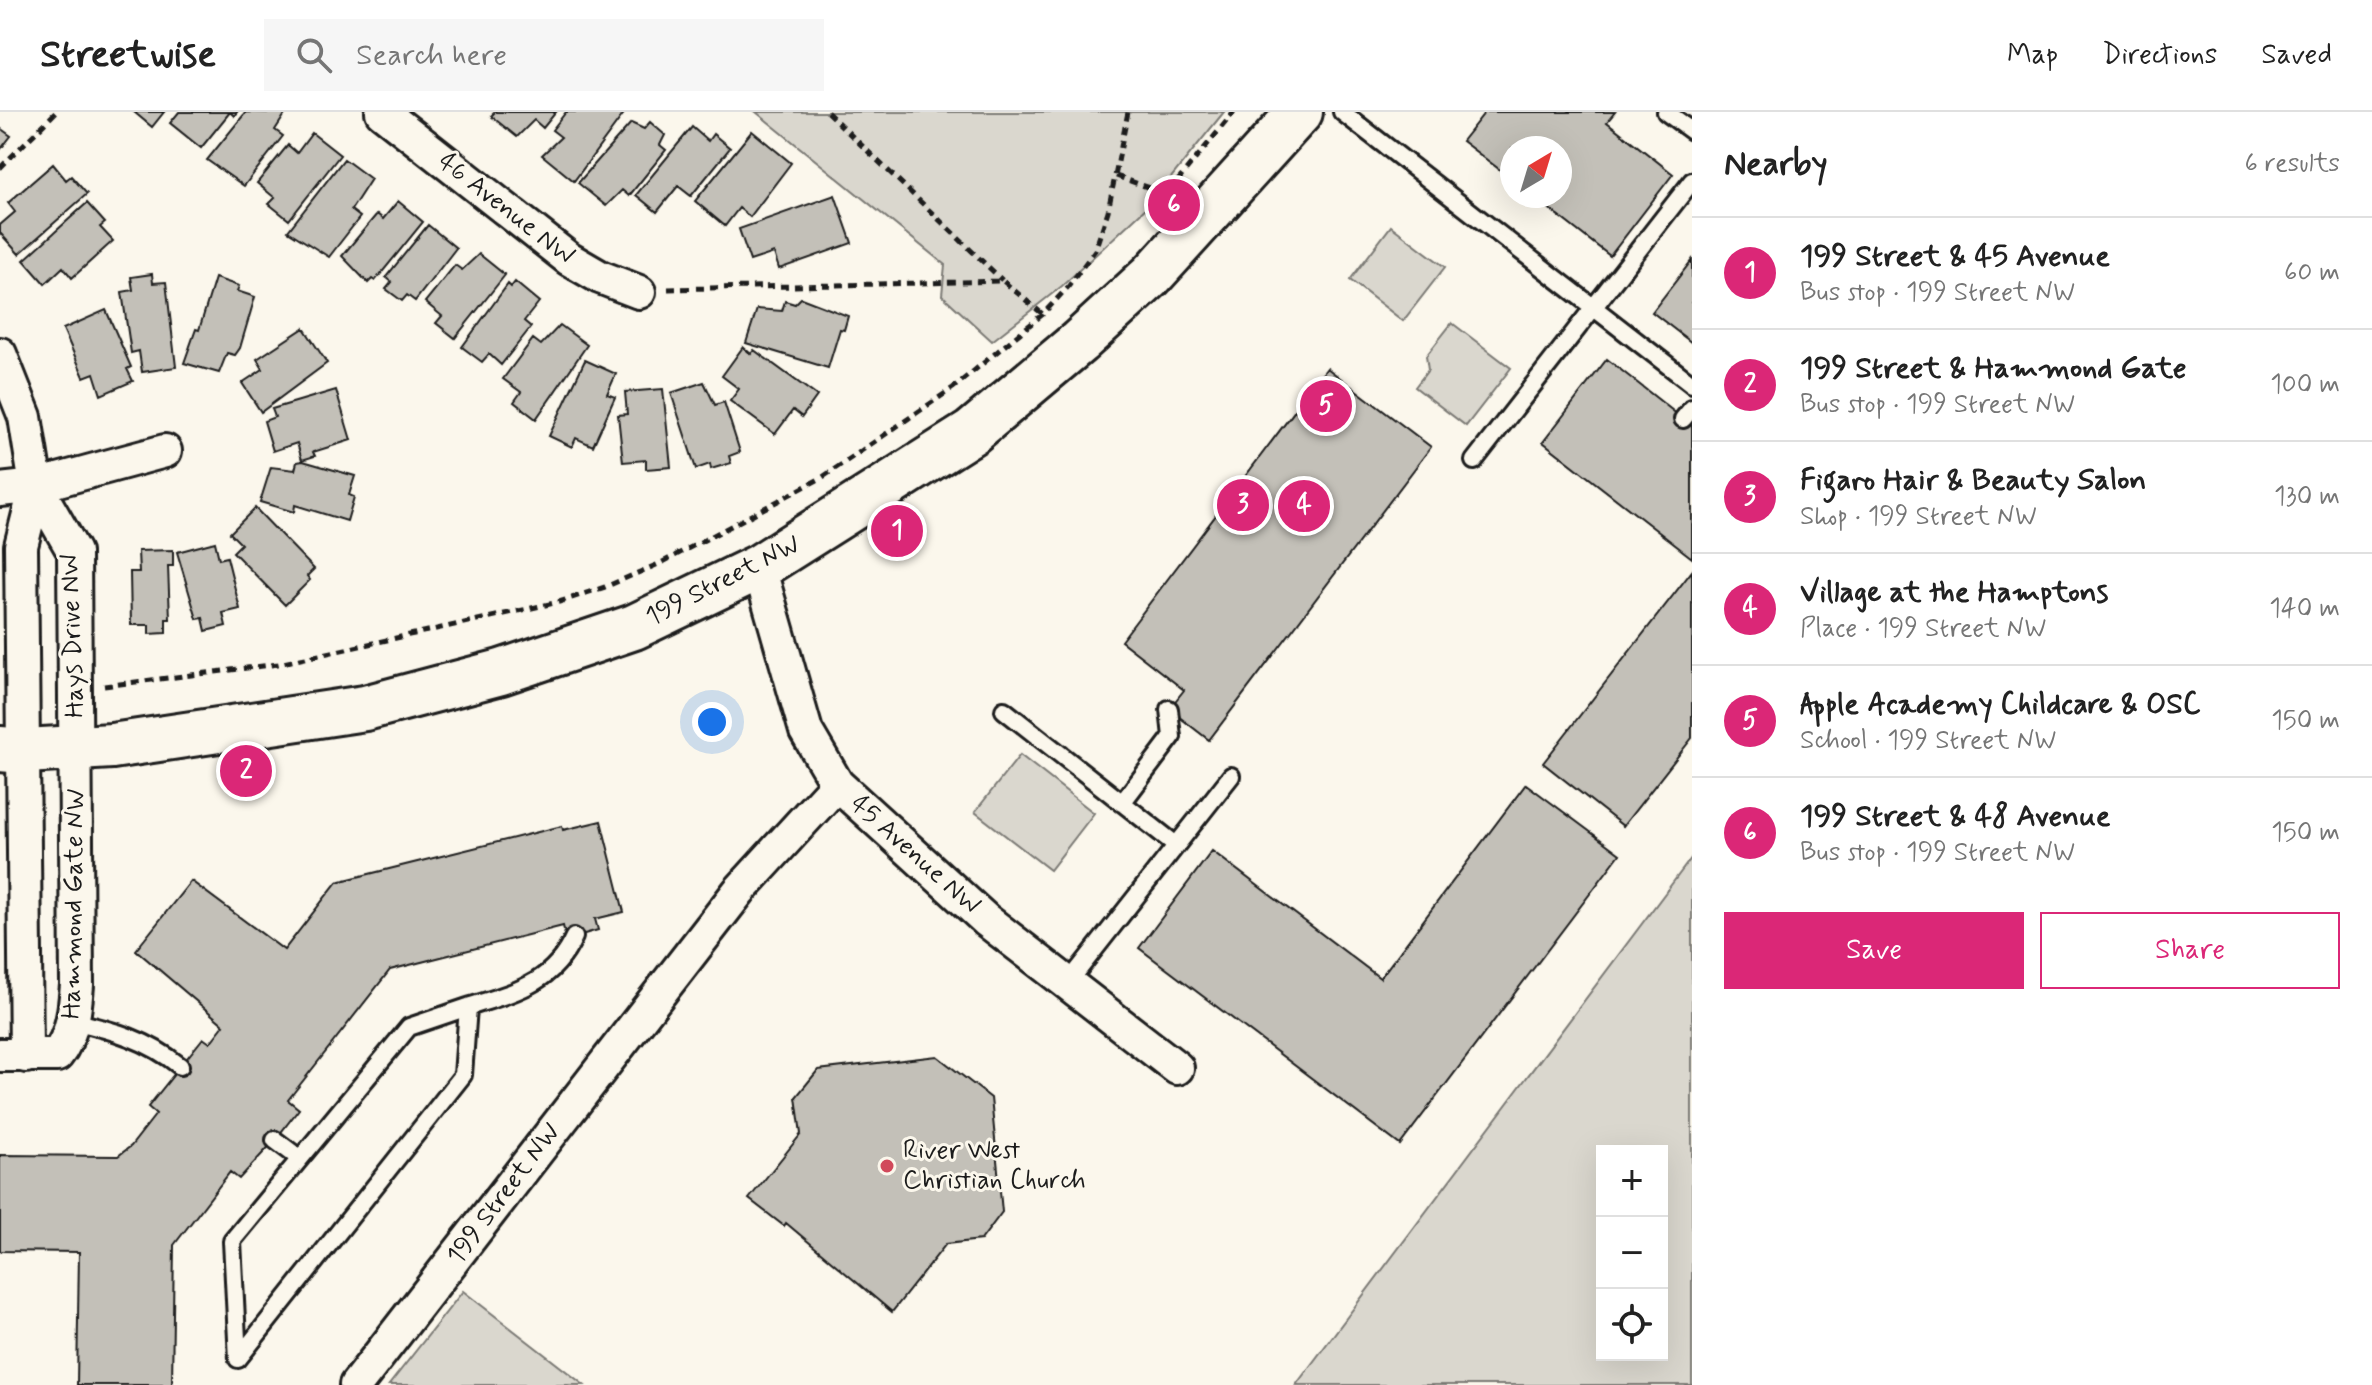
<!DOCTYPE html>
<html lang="en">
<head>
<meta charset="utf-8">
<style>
	:root { --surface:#fff; --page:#f6f6f6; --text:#222; --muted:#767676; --line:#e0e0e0; --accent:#db2777 }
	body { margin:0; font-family:Mynerve,sans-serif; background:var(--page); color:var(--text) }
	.controls { position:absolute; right:24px; bottom:24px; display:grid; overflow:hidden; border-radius:0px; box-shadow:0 8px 32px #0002 }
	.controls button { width:72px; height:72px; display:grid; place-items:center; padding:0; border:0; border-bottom:2px solid var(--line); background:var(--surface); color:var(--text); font:40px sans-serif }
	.compass { position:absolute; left:1500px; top:24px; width:72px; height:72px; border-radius:50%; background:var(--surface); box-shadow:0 8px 32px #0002; rotate:38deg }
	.you { position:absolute; left:712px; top:610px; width:28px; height:28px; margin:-20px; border:6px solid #fff; border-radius:50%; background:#1a73e8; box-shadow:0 0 0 12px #1a73e833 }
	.badge { display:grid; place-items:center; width:52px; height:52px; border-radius:50%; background:var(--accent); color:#fff; font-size:26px; font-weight:700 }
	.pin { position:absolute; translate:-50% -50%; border:4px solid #fff; box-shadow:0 2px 8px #0006 }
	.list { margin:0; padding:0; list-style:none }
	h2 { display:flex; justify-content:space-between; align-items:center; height:104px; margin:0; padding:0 32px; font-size:34px }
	h2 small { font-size:26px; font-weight:400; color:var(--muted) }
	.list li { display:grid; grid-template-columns:52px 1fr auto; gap:24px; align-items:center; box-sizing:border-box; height:112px; padding:0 32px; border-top:2px solid var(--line) }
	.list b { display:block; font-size:30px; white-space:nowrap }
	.list p { margin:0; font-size:26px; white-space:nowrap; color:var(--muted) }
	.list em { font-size:26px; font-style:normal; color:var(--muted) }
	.actions { display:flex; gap:16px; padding:24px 32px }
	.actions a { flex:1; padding:18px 0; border:2px solid var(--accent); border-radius:0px; text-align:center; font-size:28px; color:var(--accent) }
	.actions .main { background:var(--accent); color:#fff }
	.icon { flex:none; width:44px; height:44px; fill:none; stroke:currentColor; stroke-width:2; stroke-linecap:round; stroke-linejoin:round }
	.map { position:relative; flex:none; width:1692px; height:1273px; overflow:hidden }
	header { display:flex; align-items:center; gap:48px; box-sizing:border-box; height:112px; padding:0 40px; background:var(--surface); border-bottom:2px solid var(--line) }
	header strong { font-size:38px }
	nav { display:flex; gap:44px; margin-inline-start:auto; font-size:28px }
	.search { width:560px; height:72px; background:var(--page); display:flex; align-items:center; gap:20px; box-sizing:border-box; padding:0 28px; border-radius:0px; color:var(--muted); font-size:30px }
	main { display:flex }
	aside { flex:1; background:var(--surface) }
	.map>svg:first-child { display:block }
</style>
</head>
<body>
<header>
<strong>Streetwise</strong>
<div class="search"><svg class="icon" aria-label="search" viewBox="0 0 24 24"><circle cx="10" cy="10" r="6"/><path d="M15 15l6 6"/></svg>Search here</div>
<nav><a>Map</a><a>Directions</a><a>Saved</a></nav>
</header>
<main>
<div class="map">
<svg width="1692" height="1273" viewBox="0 0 1692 1273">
	<rect width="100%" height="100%" fill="#fbf7ec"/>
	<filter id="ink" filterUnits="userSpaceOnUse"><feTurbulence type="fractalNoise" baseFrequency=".0125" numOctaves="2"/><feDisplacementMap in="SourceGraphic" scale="16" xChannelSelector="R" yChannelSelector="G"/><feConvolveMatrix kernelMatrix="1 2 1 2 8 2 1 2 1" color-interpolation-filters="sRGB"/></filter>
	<g filter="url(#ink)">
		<!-- green -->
		<path fill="#dad7ce" stroke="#7b7a75" stroke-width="2" fill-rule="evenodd" d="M756 0H1224L1149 93 1062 174 992 229 942 183 945 153Z
			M1391 114 1445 155 1403 209 1350 168Z
			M1452 211 1511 256 1466 314 1415 275 1428 258 1426 244Z
			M1020 643 1094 701 1050 758 975 700Z
			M1692 745V1273H1296ZM1602 1039H1662V1243H1602Z
			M463 1179 584 1273H389Z"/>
		<!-- building -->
		<path fill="#c3c0b8" stroke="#1c1c1c" stroke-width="2" d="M134 0H164L152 15Z
			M179 0H237L234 4 230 0 201 36 170 11Z
			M246 0 286 1 275 18 283 24 244 74 207 48Z
			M495 0H556L543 16 534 8 517 25 491 4Z
			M566 0H625L574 69 542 43 561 25 552 18Z
			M1485 0H1615L1607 10 1673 62 1610 144 1533 84H1560V36H1512V67L1462 29Z
			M650 10 665 23 660 33 666 38 629 84 622 78 606 94 578 71 631 11 644 17Z
			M692 15 708 29 713 22 730 36 691 84 678 74 657 100 636 83Z
			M0 16 11 24 0 38Z
			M752 19 791 51 750 105 739 96 725 114 695 89Z
			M312 21 340 43 289 108 269 92 275 86 257 71 288 33 297 41Z
			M344 47 371 67 351 98 360 105 329 145 288 119Z
			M53 52 66 68 71 64 87 82 19 142 0 121V113L15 100 8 91Z
			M835 83 852 131 779 157 774 141 750 149 739 117Z
			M398 89 423 110 375 169 372 167 368 171 342 144 377 102 383 107Z
			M87 91 105 111 100 115 113 129 72 166 63 155 45 172 24 148Z
			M428 113 456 136 415 189 407 183 402 189 386 177 392 170 386 165Z
			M479 142 505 163 455 226 436 211 442 204 425 190 455 153 462 158Z
			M1692 148V231L1652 200Z
			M152 162 153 171 166 170 176 255 142 260 139 239 131 241 122 180 133 178 131 165Z
			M215 166 239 174 237 179 255 185 240 236 235 243 227 241 219 261 184 251 196 217 199 218Z
			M515 170 539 190 524 209 531 215 501 253 489 242 482 250 462 235 508 172 511 175Z
			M801 186 848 204 844 218 840 217 828 256 746 231 757 197 782 199 785 189 795 192Z
			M106 198 131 255 127 257 133 269 101 283 94 261 84 265 63 217Z
			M560 213 587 233 536 307 514 290 521 280 503 267 533 227 541 233Z
			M304 216 327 251 261 300 242 271 263 257 257 247Z
			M743 235 751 242 754 238 817 284 802 305 793 298 775 322 730 289 739 277 722 264Z
			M1607 247 1692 314V446L1543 330Z
			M585 248 616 262 607 282 615 285 593 334 576 326 572 335 549 324Z
			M1327 256 1431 335 1209 628 1169 597 1184 578 1121 529Z
			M704 270 715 293 724 290 740 340 729 344 731 351 711 357 710 352 696 357 671 281Z
			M663 277 671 355 646 357V348L623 350 618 303 627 302 625 280Z
			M336 278 351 328 313 340 315 344 302 348 297 331 273 339 264 309 275 305 272 297Z
			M303 349 355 364 349 383 354 385 347 409 295 393 294 400 260 390 271 355 295 358 297 350Z
			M255 396 314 457 307 464 310 468 285 493 233 440 241 432 230 421Z
			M215 430 219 447 227 445 240 497 223 501 226 514 206 519 203 506 197 507 177 440Z
			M173 438V454H168L170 507H166V521L149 522V513H131L130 460H139L138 439Z
			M1692 459V626L1623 714 1543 651Z
			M1526 672 1620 742 1400 1033 1139 836 1212 739 1380 866Z
			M601 709 624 800 595 807 598 818 574 825 566 826 563 814 390 858 288 988 299 997 275 1028 239 1067 230 1060 174 1133 172 1273H77L79 1140 0 1139V1043L118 1044 131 1034 156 1002 148 995 203 926 210 931 224 913 136 838 191 769 284 838 337 770 562 714 563 718Z
			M937 944 991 986 1002 1100 981 1128 946 1132 892 1200 786 1111 784 1114 749 1087 801 1022 796 985 818 958Z"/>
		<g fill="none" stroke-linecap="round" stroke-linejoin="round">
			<defs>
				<path id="service" d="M1342 0 1692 272
					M1666 0 1692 19
					M1683 307 1692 296
					M1474 349 1692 69
					M1004 598 1176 733
					M1122 691 1172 625 1169 597
					M1068 871 1231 664
					M468 895 409 915 232 1129 238 1247 463 963 468 895C515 880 553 872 574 825
					M72 909C113 918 148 928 180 954
					M275 1028 299 1046"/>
				<path id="minor" d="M382 0 569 147 600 165 639 180
					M0 242 25 305 36 374 74 440 77 873C75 897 73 923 57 943H0
					M0 378 36 374 165 339
					M759 455 806 619 837 672 986 808 1177 956
					M26 944 21 434 36 374
					M356 1273 739 779 837 672"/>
				<path id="secondary" d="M0 637 25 639 112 634 365 596 501 560 634 515 759 455 972 320 1079 230 1152 163 1300 0"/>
			</defs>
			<!-- service casing -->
			<use href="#service" stroke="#1c1c1c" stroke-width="22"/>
			<!-- minor casing -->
			<use href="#minor" stroke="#1c1c1c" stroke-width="38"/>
			<!-- secondary casing -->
			<use href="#secondary" stroke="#1c1c1c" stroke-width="50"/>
			<!-- path -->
			<path stroke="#1c1c1c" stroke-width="5" stroke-dasharray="8 6" stroke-linecap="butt" d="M827 0 1002 168
				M0 56 56 0
				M1116 64 1167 82 1234 0
				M668 177 1003 169 1045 204
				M104 574 278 552 559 490 605 475 661 451 823 365 953 276 1043 202 1068 175 1095 138 1108 99 1128 0"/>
			<!-- service -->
			<use href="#service" stroke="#fbf7ec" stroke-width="16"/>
			<!-- minor -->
			<use href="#minor" stroke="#fbf7ec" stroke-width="32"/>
			<!-- secondary -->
			<use href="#secondary" stroke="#fbf7ec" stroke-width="44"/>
		</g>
	</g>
	<!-- markers -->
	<circle fill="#d1495b" stroke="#fbf7ec" stroke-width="3" cx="887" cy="1054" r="8"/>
	<g text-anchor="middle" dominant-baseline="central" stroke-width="6" stroke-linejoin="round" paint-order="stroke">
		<!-- street labels -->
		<g font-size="26" fill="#1c1c1c" stroke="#fbf7ec">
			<text transform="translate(506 97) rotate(38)">46 Avenue NW</text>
			<text transform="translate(723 469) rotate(-27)">199 Street NW</text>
			<text transform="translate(73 524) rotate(-92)">Hays Drive NW</text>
			<text transform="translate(915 743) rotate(42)">45 Avenue NW</text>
			<text transform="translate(74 792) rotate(-89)">Hammond Gate NW</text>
			<text transform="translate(504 1082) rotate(-53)">199 Street NW</text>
		</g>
		<!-- poi labels -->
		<g font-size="26" fill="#1c1c1c" stroke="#fbf7ec" text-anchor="start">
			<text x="903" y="1039">River West<tspan x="903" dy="30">Christian Church</tspan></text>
		</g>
	</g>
</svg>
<div class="controls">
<button>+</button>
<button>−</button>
<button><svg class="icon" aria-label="locate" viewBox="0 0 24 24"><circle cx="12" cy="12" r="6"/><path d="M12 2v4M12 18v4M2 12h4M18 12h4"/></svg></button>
</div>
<svg class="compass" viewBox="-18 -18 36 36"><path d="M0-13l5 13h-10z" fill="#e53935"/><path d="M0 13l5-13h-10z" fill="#767676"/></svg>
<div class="you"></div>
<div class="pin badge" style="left:897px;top:419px">1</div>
<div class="pin badge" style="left:246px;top:659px">2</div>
<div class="pin badge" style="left:1243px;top:393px">3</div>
<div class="pin badge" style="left:1304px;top:394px">4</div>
<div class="pin badge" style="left:1326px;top:294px">5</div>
<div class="pin badge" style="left:1174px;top:93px">6</div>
</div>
<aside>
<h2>Nearby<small>6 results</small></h2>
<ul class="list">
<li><span class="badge">1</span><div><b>199 Street &amp; 45 Avenue</b><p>Bus stop · 199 Street NW</p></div><em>60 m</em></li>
<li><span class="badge">2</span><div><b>199 Street &amp; Hammond Gate</b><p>Bus stop · 199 Street NW</p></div><em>100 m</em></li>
<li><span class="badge">3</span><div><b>Figaro Hair &amp; Beauty Salon</b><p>Shop · 199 Street NW</p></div><em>130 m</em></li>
<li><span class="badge">4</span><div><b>Village at the Hamptons</b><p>Place · 199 Street NW</p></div><em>140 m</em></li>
<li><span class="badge">5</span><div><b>Apple Academy Childcare &amp; OSC</b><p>School · 199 Street NW</p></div><em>150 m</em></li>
<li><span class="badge">6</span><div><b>199 Street &amp; 48 Avenue</b><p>Bus stop · 199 Street NW</p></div><em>150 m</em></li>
</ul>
<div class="actions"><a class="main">Save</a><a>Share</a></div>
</aside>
</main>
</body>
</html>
